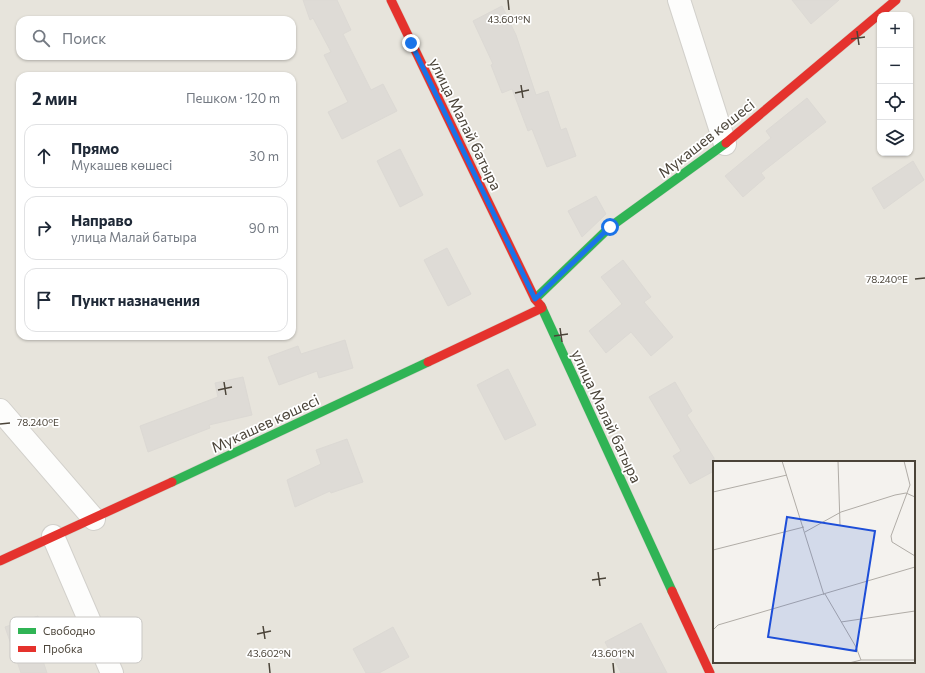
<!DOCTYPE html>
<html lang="ru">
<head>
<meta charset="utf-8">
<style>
	:root { --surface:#fff; --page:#f2f2f3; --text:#1f2937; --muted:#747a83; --line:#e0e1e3 }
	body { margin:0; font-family:Commissioner,sans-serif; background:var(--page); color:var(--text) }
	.controls { position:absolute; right:12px; top:12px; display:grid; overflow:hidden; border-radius:8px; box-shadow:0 1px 3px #0004 }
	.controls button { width:36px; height:36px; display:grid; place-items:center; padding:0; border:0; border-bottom:1px solid var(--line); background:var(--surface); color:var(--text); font:20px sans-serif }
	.stop { position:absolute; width:12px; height:12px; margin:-9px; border:3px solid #1a73e8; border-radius:50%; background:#fff }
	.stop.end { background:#1a73e8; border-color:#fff; box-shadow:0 1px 4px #0008 }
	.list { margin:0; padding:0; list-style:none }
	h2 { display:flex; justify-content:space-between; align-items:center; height:52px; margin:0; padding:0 16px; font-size:17px }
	h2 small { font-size:13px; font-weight:400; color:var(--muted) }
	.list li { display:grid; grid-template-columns:26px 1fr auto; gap:12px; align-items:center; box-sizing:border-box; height:64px; margin:0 8px 8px; padding:0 8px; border:1px solid var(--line); border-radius:12px }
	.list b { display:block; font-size:15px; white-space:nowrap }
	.list p { margin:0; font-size:13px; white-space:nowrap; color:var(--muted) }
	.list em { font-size:13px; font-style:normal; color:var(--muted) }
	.icon { flex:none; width:22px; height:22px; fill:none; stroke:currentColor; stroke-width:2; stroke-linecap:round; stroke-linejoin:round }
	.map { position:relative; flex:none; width:925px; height:673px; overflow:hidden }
	.search { position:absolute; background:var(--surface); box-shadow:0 1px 3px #0004; left:16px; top:16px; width:280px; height:44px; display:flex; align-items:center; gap:10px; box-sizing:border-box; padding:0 14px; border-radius:12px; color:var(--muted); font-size:15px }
	.panel { position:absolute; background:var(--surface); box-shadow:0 1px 3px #0004; left:16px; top:72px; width:280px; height:268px; border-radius:12px }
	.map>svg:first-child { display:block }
</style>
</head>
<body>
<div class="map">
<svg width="925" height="673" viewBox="0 0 925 673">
	<rect width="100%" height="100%" fill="#f4f2ee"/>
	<!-- residential -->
	<path fill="#e7e4dc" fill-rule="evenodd" d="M0 0H925V673H0ZM880 15H910V153H880ZM20 20H292V56H20ZM20 76H292V336H20ZM714 462H914V662H714Z"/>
	<!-- building -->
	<path fill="#dedbd6" stroke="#dcd9d4" d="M303 0H337L351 30 343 34 371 90 383 84 397 111 342 139 328 112 348 102 324 55 331 52 313 18 310 20Z
		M792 0H839L811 24Z
		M502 6 516 35 536 95 548 91 561 130 566 128 576 156 547 167 532 129 528 131 512 89 502 93 491 65 493 64 473 21Z
		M807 98 826 122 761 173 765 178 743 197 725 176 771 138 766 131Z
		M400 149 423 195 400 207 377 161Z
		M913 161 924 180 884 209 872 188Z
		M596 196 606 214 582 237 568 211Z
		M447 248 471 294 448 306 424 260Z
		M623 260 651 297 644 302 673 337 651 356 631 332 606 353 589 331 622 304 601 277Z
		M345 340 353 368 319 378 317 371 279 385 268 357 298 346 301 354Z
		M508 369 536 425 505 440 477 385Z
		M243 377 252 415 209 425 210 428 148 452 140 426 218 397 215 383Z
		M675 382 692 411 687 415 714 458V471L690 484 673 456 681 451 649 397Z
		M347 439 363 482 331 493 330 491 295 507 287 480 321 464 316 450Z
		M38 616 49 649 40 652 47 673H21L5 627Z
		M641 623 667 673H621L605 642Z
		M393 627 409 657 379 673H366L353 649Z"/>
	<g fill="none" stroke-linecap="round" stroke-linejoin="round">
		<defs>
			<path id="street" d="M679 0 725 144
				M0 410 94 519
				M53 536 112 673"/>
			<path id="fast" d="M535 299 610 227 726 143
				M541 306 672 591
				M172 482 428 362"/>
			<path id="jam" d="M391 0 535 299 541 306
				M726 143 896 0
				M428 362 542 308
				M0 561 172 482
				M672 591 710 673"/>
		</defs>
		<!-- street casing -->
		<use href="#street" stroke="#d2d0cb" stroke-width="24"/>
		<!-- fast casing -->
		<use href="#fast" stroke="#d3cfc5" stroke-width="10"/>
		<!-- jam casing -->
		<use href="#jam" stroke="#d3cfc5" stroke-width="10"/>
		<!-- street -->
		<use href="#street" stroke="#fdfdfc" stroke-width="22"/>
		<!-- fast -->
		<use href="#fast" stroke="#30b455" stroke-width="9"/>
		<!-- jam -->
		<use href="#jam" stroke="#e5322d" stroke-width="9"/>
	</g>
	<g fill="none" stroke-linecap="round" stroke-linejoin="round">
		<!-- route -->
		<path stroke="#1a73e8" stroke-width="5" d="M411 43 535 299 610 227"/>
	</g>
	<!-- ticks -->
	<path fill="none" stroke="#4b4439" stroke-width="1.5" d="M508 0 509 10M857 31 859 45M851 39 865 37M521 85 523 98M515 93 529 90M915 279 925 278M560 328 562 342M554 336 568 334M224 382 226 395M218 390 232 387M0 424 10 423M598 572 600 586M592 580 606 578M263 626 265 639M257 634 271 631M269 663 270 673M613 663 614 673"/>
	<g text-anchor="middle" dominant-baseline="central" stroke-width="3.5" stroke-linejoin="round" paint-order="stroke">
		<!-- street labels -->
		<g font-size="15" fill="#4b4439" stroke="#fff">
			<text transform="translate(466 124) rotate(64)">улица Малай батыра</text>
			<text transform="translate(706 138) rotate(-38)">Мукашев көшесі</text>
			<text transform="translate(607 416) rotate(65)">улица Малай батыра</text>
			<text transform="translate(265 423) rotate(-25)">Мукашев көшесі</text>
		</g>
	</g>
	<!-- overview -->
	<g transform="translate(713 461)">
		<rect width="202" height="202" fill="#f4f2ee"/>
		<path fill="none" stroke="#b0aca6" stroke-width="1" d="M69 0 111 134M125 0 127 64M191 0 197 24 178 75 179 81 202 95M0 31 74 14M92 71 128 51 182 34 193 32 202 36M0 89 91 66M112 133 143 186 148 199M128 161 202 150M0 169 5 164 202 106M136 202 148 199H202"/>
		<path fill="#1d4ed8" fill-opacity="0.15" stroke="#1d4ed8" stroke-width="2" d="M74 56 162 70 143 190 55 176Z"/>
		<rect width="202" height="202" fill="none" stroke="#4b4439" stroke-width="2"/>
	</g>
	<!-- legend -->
	<rect x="10" y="617" width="132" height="46" rx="6" fill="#fff" stroke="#c9c7c4" stroke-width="1"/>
	<rect x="18" y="628" width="18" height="6" fill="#30b455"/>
	<rect x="18" y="646" width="18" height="6" fill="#e5322d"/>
	<g font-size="11" fill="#4b4439">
		<text x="43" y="635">Свободно</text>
		<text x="43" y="653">Пробка</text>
	</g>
	<g font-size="10" text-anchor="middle" fill="#4b4439" stroke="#fff" stroke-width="3.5" stroke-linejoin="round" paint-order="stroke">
		<text x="509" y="23">43.601°N</text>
		<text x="887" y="283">78.240°E</text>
		<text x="38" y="426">78.240°E</text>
		<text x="269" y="657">43.602°N</text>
		<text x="613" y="657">43.601°N</text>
	</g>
</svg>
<div class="controls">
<button>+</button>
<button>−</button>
<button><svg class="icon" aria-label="locate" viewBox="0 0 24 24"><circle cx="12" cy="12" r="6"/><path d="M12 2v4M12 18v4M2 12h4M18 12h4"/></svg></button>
<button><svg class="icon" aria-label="layers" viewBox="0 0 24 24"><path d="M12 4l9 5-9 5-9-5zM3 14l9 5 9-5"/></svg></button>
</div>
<div class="stop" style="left:610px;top:227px"></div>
<div class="stop end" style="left:411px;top:43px"></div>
<div class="search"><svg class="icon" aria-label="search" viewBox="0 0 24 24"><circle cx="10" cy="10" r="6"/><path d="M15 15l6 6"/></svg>Поиск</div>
<section class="panel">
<h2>2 мин<small>Пешком · 120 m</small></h2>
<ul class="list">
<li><svg class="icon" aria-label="ahead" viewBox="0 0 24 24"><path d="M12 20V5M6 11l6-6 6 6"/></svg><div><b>Прямо</b><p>Мукашев көшесі</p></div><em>30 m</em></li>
<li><svg class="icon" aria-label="right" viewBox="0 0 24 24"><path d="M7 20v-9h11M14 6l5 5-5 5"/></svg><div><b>Направо</b><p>улица Малай батыра</p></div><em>90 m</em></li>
<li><svg class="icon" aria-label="arrive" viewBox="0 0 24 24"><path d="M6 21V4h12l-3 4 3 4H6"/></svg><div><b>Пункт назначения</b></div></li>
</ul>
</section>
</div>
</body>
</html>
